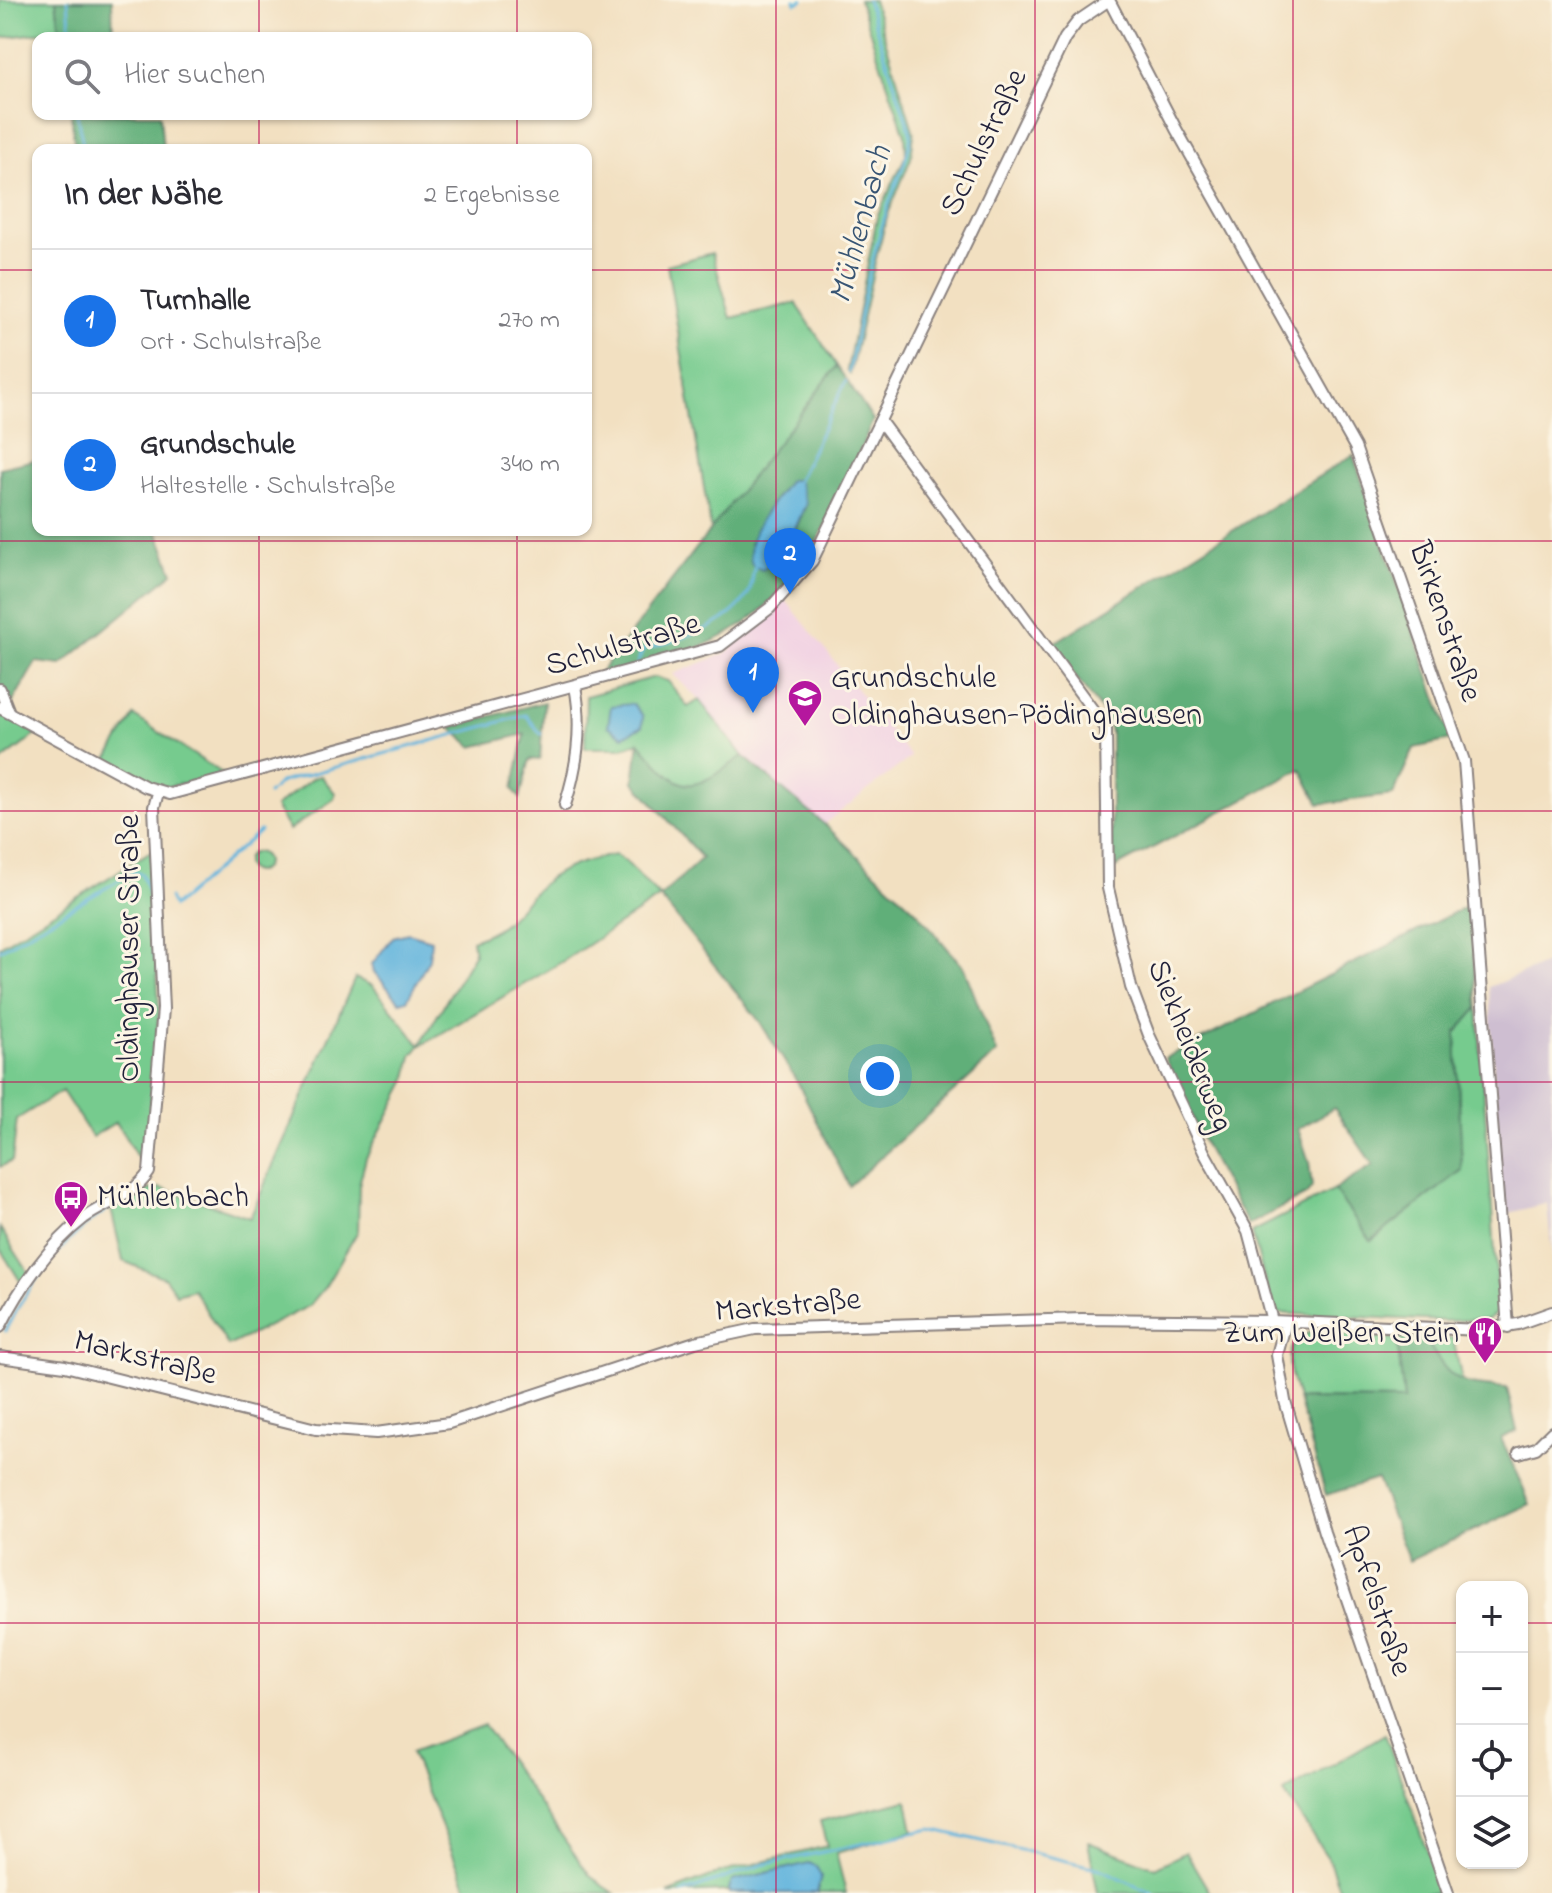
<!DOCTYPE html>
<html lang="de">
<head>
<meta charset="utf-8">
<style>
	:root { --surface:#fff; --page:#f7f7f7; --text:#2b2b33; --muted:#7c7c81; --line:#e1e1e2; --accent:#1a73e8 }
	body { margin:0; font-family:"Indie Flower",sans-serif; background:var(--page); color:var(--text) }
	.controls { position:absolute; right:24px; bottom:24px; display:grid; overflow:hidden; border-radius:16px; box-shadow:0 2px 6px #0004 }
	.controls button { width:72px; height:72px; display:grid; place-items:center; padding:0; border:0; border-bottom:2px solid var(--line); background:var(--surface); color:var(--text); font:40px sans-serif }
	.you { position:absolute; left:880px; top:1076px; width:28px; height:28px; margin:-20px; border:6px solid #fff; border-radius:50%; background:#1a73e8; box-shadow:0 0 0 12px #1a73e833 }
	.badge { display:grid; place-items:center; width:52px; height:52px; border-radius:50%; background:var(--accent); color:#fff; font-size:26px; font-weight:700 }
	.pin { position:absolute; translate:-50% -66px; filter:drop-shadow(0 2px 4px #0008) }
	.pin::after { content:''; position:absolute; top:42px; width:28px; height:24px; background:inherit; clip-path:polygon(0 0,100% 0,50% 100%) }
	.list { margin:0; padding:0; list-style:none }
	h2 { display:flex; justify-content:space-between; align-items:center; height:104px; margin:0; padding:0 32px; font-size:34px }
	h2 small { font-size:26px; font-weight:400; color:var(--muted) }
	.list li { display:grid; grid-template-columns:52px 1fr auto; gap:24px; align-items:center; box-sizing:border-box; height:144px; padding:0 32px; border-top:2px solid var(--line) }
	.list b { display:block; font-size:30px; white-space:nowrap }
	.list p { margin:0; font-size:26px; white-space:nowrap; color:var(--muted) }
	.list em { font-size:26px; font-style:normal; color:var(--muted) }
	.icon { flex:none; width:44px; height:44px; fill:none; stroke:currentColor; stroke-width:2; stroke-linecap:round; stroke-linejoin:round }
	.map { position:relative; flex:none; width:1552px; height:1893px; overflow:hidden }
	.search { position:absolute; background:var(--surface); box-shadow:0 2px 6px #0004; left:32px; top:32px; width:560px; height:88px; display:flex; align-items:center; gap:20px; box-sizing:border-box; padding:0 28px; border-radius:16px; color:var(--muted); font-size:30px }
	.panel { position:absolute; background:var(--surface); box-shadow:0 2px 6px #0004; left:32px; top:144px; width:560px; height:392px; border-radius:16px }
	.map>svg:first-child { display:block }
</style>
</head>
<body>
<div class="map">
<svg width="1552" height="1893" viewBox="0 0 1552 1893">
	<rect width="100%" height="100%" fill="#fcf5e5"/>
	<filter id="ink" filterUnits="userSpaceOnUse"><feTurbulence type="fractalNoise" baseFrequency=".0125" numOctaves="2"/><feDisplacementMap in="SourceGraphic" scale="16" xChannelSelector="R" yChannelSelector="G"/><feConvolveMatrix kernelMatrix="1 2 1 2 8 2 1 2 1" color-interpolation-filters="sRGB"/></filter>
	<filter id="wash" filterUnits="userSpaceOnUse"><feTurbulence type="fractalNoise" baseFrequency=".006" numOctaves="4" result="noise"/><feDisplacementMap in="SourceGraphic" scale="32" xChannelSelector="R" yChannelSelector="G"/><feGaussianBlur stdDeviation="1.8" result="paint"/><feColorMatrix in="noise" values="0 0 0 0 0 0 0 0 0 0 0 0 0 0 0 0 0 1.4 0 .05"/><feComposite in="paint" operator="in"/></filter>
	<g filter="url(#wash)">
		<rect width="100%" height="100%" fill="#f2e0c1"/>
		<!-- built -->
		<path fill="#f1d0e3" d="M784 598 911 757 824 824 743 756 699 700 673 674 724 654 767 618Z"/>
		<!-- industrial -->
		<path fill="#cebed1" d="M1552 961V1255L1547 1203 1502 1215 1489 987Z"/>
		<!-- green -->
		<path fill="#76cb8e" stroke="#4c7664" stroke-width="2" d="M0 0H56L60 30 0 38Z
			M859 0H873L914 133 911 158 888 214 877 254 850 374 847 370 877 217 906 155 905 135Z
			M712 253 731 318 796 303 837 366 711 530 667 265Z
			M655 677 668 681 688 707 699 700 743 756C685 797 684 795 639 742L622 748H585L586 696Z
			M0 713 37 734 0 762Z
			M134 716 225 775 161 788 106 761Z
			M321 776 335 793 334 799 289 830 275 807 313 778Z
			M151 851 159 1011 145 1170 116 1122 92 1137 62 1091 17 1119 12 1161 0 1167V946Z
			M246 862a10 10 0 1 1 20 0a10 10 0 1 1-20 0Z
			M615 855 626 862 660 897 565 960 420 1046 412 1056 406 1082 366 1158 359 1185 358 1231 325 1287 309 1306 228 1346 193 1289 176 1294 165 1278 123 1261 111 1209 141 1191 161 1188 250 1218 355 978 373 986 420 1045 474 954 472 940C515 925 515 907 545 882 563 866 591 859 615 855Z
			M1478 1008 1499 1311 1488 1319 1446 1321 1273 1313 1252 1232 1334 1190 1372 1240 1462 1170 1456 1033Z
			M0 1228 29 1273 22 1284 0 1249Z
			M1311 1332 1397 1339 1404 1400 1298 1399C1290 1371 1278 1345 1311 1332Z
			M1425 1338H1453L1463 1385 1446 1374Z
			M484 1725 590 1876 614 1893H469L411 1752Z
			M1385 1734 1442 1893H1341L1328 1858 1284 1793Z
			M907 1800 913 1831 836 1853 846 1893H817L819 1888 667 1893 719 1873 827 1846 820 1821Z
			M1088 1842 1155 1868 1186 1852 1210 1893H1098Z"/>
		<!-- forest -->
		<path fill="#60af79" stroke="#41685a" stroke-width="2" fill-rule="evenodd" d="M56 0H112L113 38H61Z
			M71 114H160L163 150H75Z
			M837 366 873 420C841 495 807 589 731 632 690 655 643 665 597 677ZM789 481 806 505 787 550 750 544 770 505Z
			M1353 455 1451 740 1414 748 1393 795 1319 804 1301 769 1111 870V732L1106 717 1051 645Z
			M38 459V530H157L173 573 61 665 36 662 10 707 0 703V468Z
			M544 702 540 760 530 759 520 798 513 789 525 734 473 747 450 727Z
			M639 742C684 795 685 797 743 756L824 824 919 914 964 968 997 1053 849 1186 799 1085 760 1022 660 897 702 858 634 782Z
			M1469 905 1478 1008 1456 1033 1462 1170 1371 1241 1334 1190 1373 1165 1334 1108 1298 1129 1309 1162 1312 1187 1306 1195 1248 1225 1207 1150 1165 1058Z
			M1425 1338C1451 1382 1456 1385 1507 1388L1517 1431 1501 1438 1530 1504 1409 1561 1377 1479 1326 1495 1298 1399 1404 1400 1397 1339Z"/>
		<!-- water -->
		<path fill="#61b4dd" stroke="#426b8c" stroke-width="2" d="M789 480H798L806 504C793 529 789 557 762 570L752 565C742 535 773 504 789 480Z
			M633 704 643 716 642 727 623 736 608 726 611 706Z
			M408 933 431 940 429 959 407 1000 400 1002 374 972 372 964 393 937Z
			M809 1863 816 1866 821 1876 817 1893H730L729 1888 732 1881Z"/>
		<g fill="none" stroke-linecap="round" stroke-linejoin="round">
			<!-- stream -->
			<path stroke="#61b4dd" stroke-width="3" d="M68 0 71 38
				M795 0 796 3 803 0
				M77 114 84 150
				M849 372C859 320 869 267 885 216 893 187 908 164 911 134L867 0
				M797 482 846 381
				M637 664 643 650C680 638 727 629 748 594 754 583 751 574 756 564
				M268 794 281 782 526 715 541 734
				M169 898 173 907 260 831
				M0 950 133 872 142 874 152 903 154 958
				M5 1331C28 1286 63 1238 107 1210
				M682 1893 762 1865 931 1829 1101 1869 1153 1893"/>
		</g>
	</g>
	<g filter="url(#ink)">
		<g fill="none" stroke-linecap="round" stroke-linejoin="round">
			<defs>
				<path id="minor" d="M1109 0 1176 129 1355 447 1464 761 1508 1327
					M880 421 1106 728 1108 888 1131 987 1149 1035 1204 1152 1248 1231 1272 1321
					M0 689 9 712
					M0 708 146 787 170 794 720 646 770 608 812 561 1065 38 1078 21 1109 0
					M565 805C578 765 583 727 575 686
					M1286 1322 1277 1355 1285 1401 1324 1532 1448 1893
					M0 1327C19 1289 50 1244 84 1218 106 1202 134 1196 149 1172L163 1009 154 807 158 793
					M0 1357 65 1366 316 1429 376 1433 449 1423 695 1342 755 1329 1082 1319 1272 1321 1481 1330 1518 1324 1552 1312
					M1519 1453 1536 1448 1552 1432"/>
			</defs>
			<!-- minor casing -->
			<use href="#minor" stroke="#8a817e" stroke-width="14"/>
			<!-- minor -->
			<use href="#minor" stroke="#fff" stroke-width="10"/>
		</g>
	</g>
	<!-- grid -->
	<path fill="none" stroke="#c2185b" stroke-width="2" stroke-opacity="0.55" d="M259 0V38M517 0V38M776 0V1893M1035 0V1893M1293 0V1893M259 114V150M517 114V150M0 270H38M586 270H1552M259 530V1893M517 530V1893M0 541H1552M0 811H1552M0 1082H1552M0 1352H1552M0 1623H1462M1522 1623H1552"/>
	<!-- icons -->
	<defs>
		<symbol id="school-pin" viewBox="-11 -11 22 30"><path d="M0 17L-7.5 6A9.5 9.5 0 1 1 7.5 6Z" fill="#b5179e" stroke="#fcf5e5"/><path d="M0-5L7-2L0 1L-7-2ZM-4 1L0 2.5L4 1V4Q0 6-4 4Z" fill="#fff"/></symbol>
		<symbol id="bus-pin" viewBox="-11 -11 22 30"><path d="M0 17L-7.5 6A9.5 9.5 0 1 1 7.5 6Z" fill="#b5179e" stroke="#fcf5e5"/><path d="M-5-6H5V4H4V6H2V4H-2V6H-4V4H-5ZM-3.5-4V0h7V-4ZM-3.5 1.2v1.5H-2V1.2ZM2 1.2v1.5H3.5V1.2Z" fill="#fff"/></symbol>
		<symbol id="restaurant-pin" viewBox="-11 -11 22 30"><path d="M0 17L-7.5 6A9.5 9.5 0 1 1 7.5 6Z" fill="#b5179e" stroke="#fcf5e5"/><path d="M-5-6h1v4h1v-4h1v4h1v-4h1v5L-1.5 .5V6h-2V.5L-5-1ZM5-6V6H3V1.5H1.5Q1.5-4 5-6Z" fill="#fff"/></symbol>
	</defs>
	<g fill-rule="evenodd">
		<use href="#school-pin" x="785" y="677" width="40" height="54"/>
		<use href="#bus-pin" x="51" y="1178" width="40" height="54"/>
		<use href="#restaurant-pin" x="1465" y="1314" width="40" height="54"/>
	</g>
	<g text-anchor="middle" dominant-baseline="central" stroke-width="6" stroke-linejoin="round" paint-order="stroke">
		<!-- street labels -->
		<g font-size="32" fill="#22223b" stroke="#fcf5e5">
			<text transform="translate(985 143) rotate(-64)">Schulstraße</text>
			<text transform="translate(1444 622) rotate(71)">Birkenstraße</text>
			<text transform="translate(623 646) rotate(-16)">Schulstraße</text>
			<text transform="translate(130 948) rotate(-90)">Oldinghauser Straße</text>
			<text transform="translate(1189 1046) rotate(68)">Siekheiderweg</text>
			<text transform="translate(788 1307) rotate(-5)">Markstraße</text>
			<text transform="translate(145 1359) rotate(14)">Markstraße</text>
			<text transform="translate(1376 1601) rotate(71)">Apfelstraße</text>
		</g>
		<!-- poi labels -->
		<g font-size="32" fill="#22223b" stroke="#fcf5e5" text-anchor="start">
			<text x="831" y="679">Grundschule<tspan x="831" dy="37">Oldinghausen-Pödinghausen</tspan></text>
			<text x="97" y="1198">Mühlenbach</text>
			<text x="1459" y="1334" text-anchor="end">Zum Weißen Stein</text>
		</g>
		<!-- water labels -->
		<g font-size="34" font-style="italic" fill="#385574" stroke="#fcf5e5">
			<text transform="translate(862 225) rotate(-75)">Mühlenbach</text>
		</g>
	</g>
</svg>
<div class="controls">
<button>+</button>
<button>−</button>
<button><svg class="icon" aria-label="locate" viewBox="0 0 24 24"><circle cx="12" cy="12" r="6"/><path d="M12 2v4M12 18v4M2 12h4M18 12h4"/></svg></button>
<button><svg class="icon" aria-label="layers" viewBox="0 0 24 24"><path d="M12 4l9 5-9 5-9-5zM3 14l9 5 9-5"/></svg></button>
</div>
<div class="you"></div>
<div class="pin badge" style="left:753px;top:713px">1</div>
<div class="pin badge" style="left:790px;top:594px">2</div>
<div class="search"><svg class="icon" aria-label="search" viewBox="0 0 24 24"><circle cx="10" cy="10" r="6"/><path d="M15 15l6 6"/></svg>Hier suchen</div>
<section class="panel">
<h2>In der Nähe<small>2 Ergebnisse</small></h2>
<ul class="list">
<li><span class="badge">1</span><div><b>Turnhalle</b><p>Ort · Schulstraße</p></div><em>270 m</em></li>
<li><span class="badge">2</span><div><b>Grundschule</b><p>Haltestelle · Schulstraße</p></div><em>340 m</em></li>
</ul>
</section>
</div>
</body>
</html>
